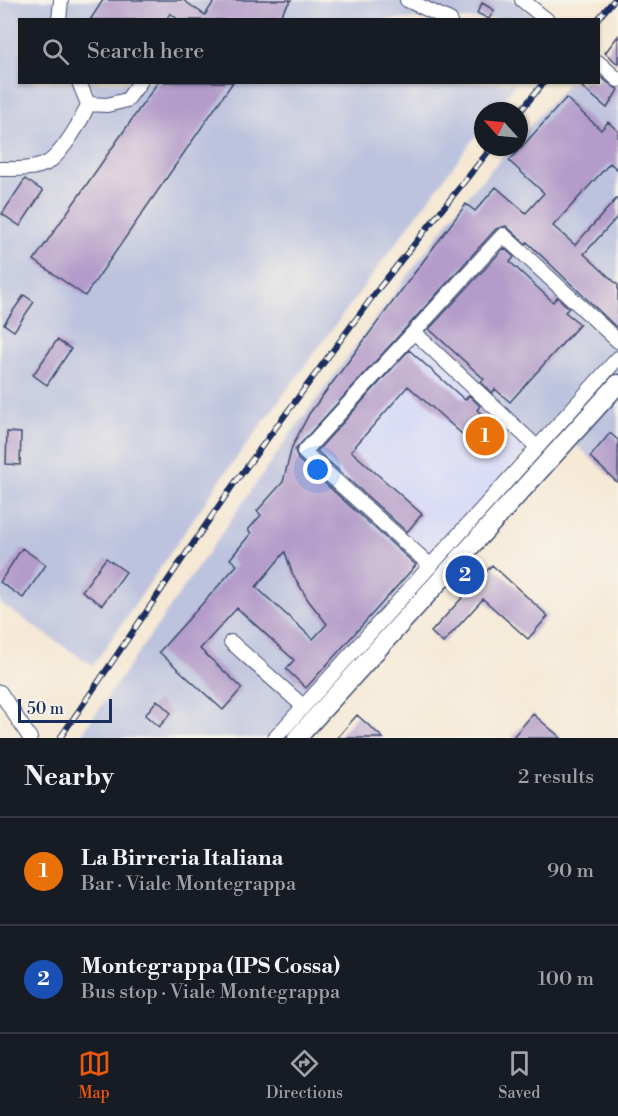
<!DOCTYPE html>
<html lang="en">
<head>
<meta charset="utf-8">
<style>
	:root { --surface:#171b24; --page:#242831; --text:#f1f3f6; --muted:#9ea1a6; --line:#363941; --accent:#ea580c }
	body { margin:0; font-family:"Libre Bodoni",serif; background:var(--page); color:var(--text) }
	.compass { position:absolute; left:474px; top:102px; width:54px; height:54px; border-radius:50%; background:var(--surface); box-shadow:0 2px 4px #0004; rotate:297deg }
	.scale { position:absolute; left:18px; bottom:15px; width:94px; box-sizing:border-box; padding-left:6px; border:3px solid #1b2f5e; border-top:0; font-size:16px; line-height:21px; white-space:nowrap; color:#1b2f5e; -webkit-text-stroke:4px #f7f3e8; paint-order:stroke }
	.you { position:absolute; left:318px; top:470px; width:21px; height:21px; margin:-15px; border:4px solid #fff; border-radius:50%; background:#1a73e8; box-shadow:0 0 0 9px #1a73e833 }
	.badge { display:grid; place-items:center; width:39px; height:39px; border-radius:50%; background:var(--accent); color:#fff; font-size:20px; font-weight:700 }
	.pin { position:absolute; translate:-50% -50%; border:3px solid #fff; box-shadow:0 2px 6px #0006 }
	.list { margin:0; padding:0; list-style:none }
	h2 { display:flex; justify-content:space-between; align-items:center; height:78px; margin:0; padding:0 24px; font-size:26px }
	h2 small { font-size:20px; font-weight:400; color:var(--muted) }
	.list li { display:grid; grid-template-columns:39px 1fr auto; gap:18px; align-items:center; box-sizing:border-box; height:108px; padding:0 24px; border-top:2px solid var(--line) }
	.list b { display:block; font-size:22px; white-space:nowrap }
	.list p { margin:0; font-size:20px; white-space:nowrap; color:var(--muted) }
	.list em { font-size:20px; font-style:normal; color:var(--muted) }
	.icon { flex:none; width:33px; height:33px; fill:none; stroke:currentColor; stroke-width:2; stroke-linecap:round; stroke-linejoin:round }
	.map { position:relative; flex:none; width:618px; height:738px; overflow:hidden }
	.search { position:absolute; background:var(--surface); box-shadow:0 2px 4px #0004; left:18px; right:18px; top:18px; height:66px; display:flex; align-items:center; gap:15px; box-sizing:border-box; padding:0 21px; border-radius:0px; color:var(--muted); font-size:22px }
	.sheet { height:294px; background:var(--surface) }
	nav { display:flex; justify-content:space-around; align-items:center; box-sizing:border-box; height:84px; border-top:2px solid var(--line); background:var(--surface); font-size:16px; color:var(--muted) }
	nav a { display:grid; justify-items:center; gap:3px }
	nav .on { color:var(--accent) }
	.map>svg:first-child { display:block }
</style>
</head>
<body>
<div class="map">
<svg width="618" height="738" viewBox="0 0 618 738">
	<rect width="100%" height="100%" fill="#f7f3e8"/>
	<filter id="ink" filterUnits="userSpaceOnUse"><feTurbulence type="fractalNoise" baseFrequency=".0167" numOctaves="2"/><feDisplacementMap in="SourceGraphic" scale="12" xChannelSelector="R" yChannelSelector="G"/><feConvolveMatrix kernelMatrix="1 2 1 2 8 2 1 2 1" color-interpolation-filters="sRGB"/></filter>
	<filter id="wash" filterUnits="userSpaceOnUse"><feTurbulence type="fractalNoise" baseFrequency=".008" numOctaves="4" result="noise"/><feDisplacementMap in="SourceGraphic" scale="24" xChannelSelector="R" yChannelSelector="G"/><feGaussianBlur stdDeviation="1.35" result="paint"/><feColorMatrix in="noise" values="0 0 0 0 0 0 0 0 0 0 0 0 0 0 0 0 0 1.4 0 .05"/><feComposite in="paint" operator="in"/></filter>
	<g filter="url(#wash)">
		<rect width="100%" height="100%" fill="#f5e8d4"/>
		<!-- built -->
		<path fill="#d4d8f9" d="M410 330 529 446 426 565 298 451Z"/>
		<!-- industrial -->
		<path fill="#bdc3de" d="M0 0H513L539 19 20 20V82L516 83 495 111H483V126L221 479 93 666 0 603Z
			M599 70 618 86V483L551 422 529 446 415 333 298 451 426 565 269 738H79L294 429 460 205 511 147H519V138L568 83 598 82Z"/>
		<g id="blocks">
			<!-- building -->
			<path fill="#b39cc9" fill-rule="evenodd" d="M103 0H183L205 15 215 0H291L277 20H179L170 13 166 20H90Z
				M482 3 494 10 489 19 477 13Z
				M618 36V64L605 53Z
				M598 75 618 90 607 108 576 82H598Z
				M158 82H233L85 296 34 260Z
				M566 98 601 130 608 122 618 131V170L610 163 553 226 575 245 618 197V216L584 254 618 285V329L527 242 526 244 506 226 496 229 295 450 298 459 416 565 306 688 286 669 294 660 237 608 200 649 242 688 223 710 159 652 237 565 230 559 251 533 248 530 261 515 257 511 283 482 292 447 309 414 466 204 475 211 496 187 526 213 544 193 509 161ZM285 552 292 573 308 600 327 624 313 639 256 587Z
				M25 179 43 191 20 226 2 214Z
				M504 248 514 257 510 262 553 302 557 297 569 308 565 312 580 324 510 402 495 389 492 393 481 382 484 379 429 329Z
				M24 295 34 302 14 331 4 324Z
				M57 340 71 349 47 385 33 375Z
				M409 350 465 400 469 395 480 406 477 410 499 429 480 450 408 386 351 451 422 514 407 532 317 451Z
				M7 432 21 433 20 465 6 464Z
				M610 433 618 440V483L590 457Z
				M22 548 46 565 23 598 0 582Z
				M106 558 126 572 102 605 82 591Z
				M492 565 548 616 528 639 483 599 443 643 431 632Z
				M157 700 171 713 159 727 145 715Z
				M533 714 561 738H512Z
				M357 715 383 738H337Z"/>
		</g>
	</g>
	<g filter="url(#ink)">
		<use href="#blocks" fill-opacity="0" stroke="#3c4b70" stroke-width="1.5"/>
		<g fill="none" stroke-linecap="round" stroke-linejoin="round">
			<defs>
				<path id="minor" d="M407 0 450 20
					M522 0 547 20
					M59 20 61 0
					M598 62 618 80
					M88 104 107 105 127 100 140 82
					M0 169C15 169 33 170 47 163 61 155 83 119 88 104L79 82
					M415 333 537 447
					M431 566 304 452 503 235 618 341
					M231 642 303 706
					M0 692 30 738
					M275 738 618 358"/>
				<path id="major" d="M297 738 618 384"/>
			</defs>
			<!-- minor casing -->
			<use href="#minor" stroke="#3c4b70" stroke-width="16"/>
			<!-- major casing -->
			<use href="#major" stroke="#3c4b70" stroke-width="21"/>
			<!-- minor -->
			<use href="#minor" stroke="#fff" stroke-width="14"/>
			<!-- major -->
			<use href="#major" stroke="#fff" stroke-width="18"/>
			<defs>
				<path id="rail" d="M597 20 614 0
					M519 113 544 82
					M60 738 231 488 379 288 492 147"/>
			</defs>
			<!-- rail casing -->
			<use href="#rail" stroke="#1b2f5e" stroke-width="6"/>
			<!-- rail -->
			<use href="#rail" stroke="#f7f3e8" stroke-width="4" stroke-dasharray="11" stroke-linecap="butt"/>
		</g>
	</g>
</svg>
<svg class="compass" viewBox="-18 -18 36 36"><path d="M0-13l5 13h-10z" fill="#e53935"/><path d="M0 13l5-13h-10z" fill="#9ea1a6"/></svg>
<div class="scale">50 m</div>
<div class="you"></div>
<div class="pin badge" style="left:485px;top:436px;background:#e8710a">1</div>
<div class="pin badge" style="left:465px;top:575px;background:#1a4fb4">2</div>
<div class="search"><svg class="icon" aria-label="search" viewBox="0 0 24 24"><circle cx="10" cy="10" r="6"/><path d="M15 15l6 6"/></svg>Search here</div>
</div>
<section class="sheet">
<h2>Nearby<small>2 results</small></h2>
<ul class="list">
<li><span class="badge" style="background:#e8710a">1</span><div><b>La Birreria Italiana</b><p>Bar · Viale Montegrappa</p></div><em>90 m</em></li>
<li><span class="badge" style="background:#1a4fb4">2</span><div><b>Montegrappa (IPS Cossa)</b><p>Bus stop · Viale Montegrappa</p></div><em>100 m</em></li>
</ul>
</section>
<nav>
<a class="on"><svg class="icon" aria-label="map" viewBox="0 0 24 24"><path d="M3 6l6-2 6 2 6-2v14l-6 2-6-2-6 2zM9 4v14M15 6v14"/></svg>Map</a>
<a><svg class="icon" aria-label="directions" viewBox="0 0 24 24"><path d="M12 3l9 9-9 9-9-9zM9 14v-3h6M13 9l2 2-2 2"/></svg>Directions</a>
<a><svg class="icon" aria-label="saved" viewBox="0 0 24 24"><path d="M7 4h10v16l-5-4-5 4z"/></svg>Saved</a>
</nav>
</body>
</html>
